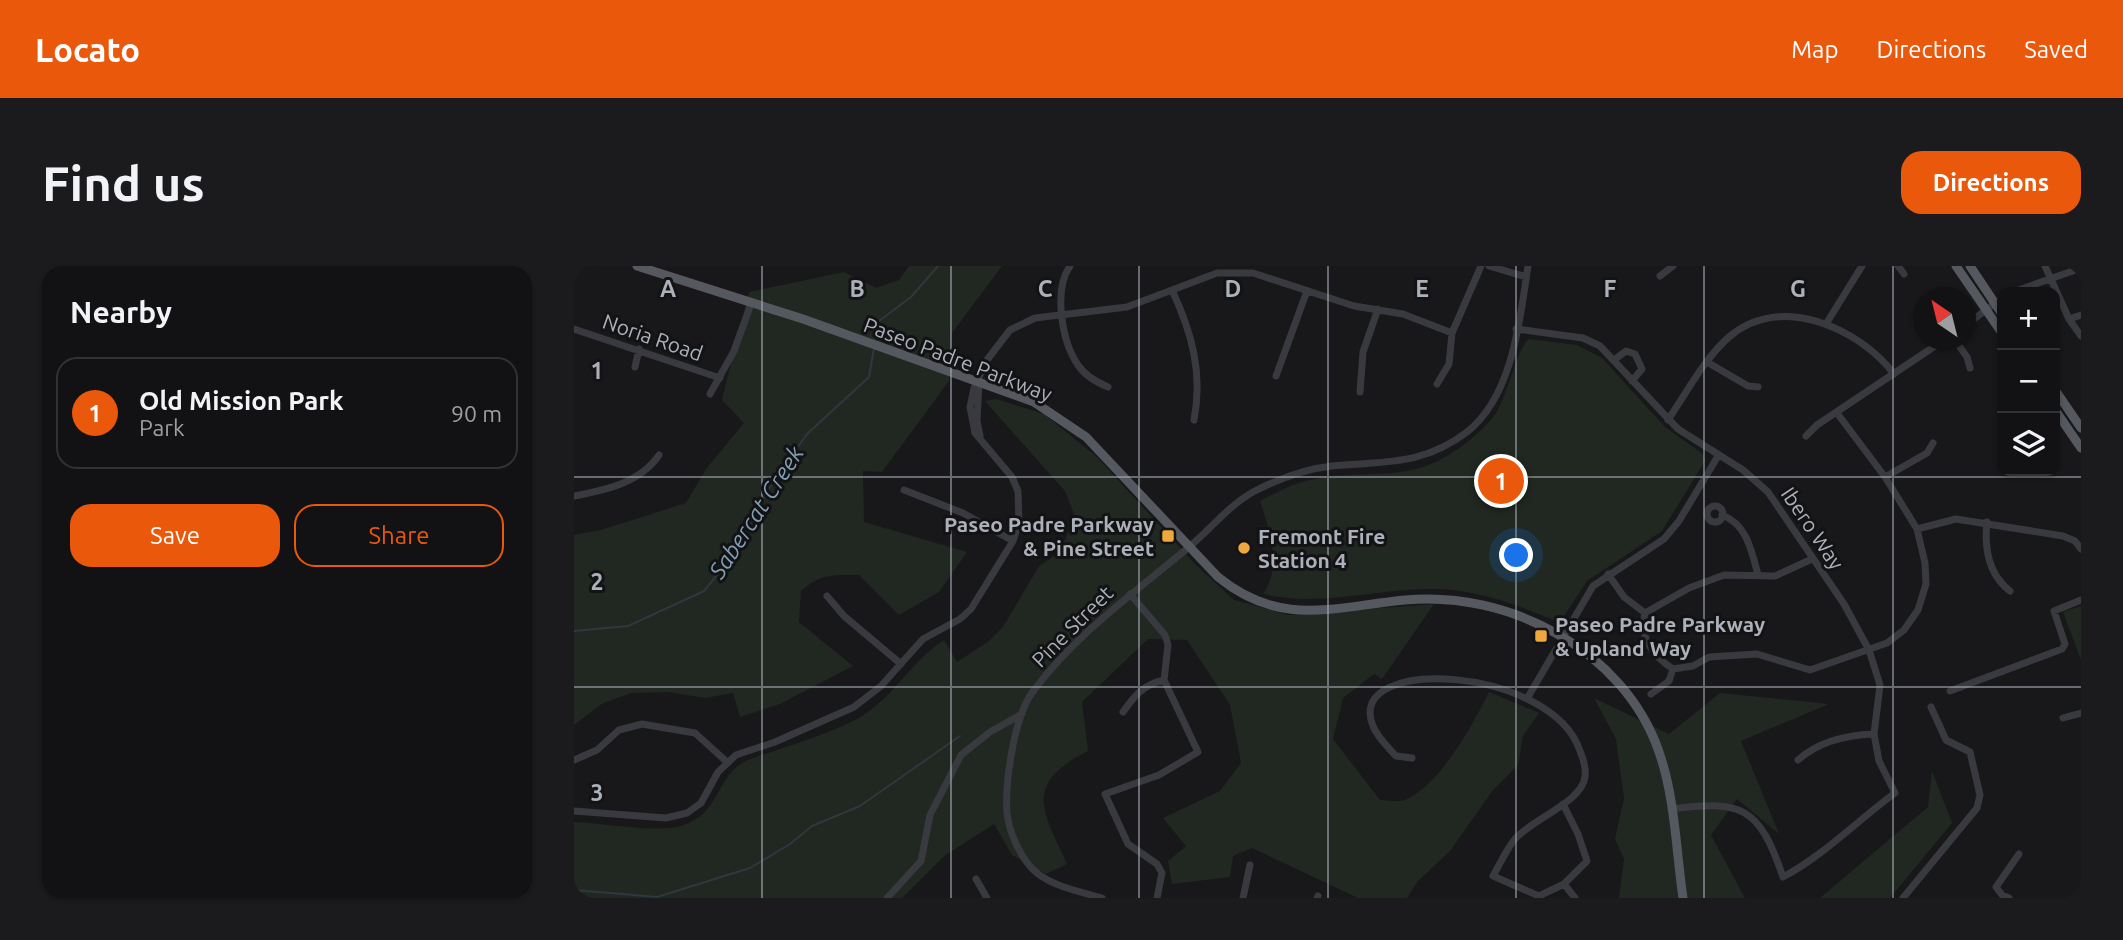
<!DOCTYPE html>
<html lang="en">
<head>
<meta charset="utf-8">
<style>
	:root { --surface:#121214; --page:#1b1b1d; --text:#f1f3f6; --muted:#9c9ea0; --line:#313234; --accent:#ea580c }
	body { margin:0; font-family:Ubuntu,sans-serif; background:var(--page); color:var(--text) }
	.controls { position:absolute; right:21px; top:21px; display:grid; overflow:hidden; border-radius:14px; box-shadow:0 2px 5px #0004 }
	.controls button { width:63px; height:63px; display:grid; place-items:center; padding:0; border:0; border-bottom:2px solid var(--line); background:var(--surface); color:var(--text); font:35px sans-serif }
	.compass { position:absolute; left:1339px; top:21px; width:63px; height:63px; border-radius:50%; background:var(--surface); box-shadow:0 2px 5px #0004; rotate:325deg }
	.you { position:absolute; left:943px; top:290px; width:24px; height:24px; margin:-18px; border:5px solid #fff; border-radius:50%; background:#1a73e8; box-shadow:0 0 0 10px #1a73e833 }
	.badge { display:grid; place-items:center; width:46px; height:46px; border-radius:50%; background:var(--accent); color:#fff; font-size:23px; font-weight:700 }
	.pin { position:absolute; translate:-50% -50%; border:4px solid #fff; box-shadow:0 2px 7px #0006 }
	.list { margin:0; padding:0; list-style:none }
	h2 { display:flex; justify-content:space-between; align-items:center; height:91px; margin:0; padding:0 28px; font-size:30px }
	h2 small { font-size:23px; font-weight:400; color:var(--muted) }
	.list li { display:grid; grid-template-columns:46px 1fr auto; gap:21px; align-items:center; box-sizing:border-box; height:112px; margin:0 14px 14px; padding:0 14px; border:2px solid var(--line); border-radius:21px }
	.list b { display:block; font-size:26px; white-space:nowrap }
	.list p { margin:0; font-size:23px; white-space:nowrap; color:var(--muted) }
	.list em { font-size:23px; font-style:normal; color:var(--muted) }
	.actions { display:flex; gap:14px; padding:21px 28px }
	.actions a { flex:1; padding:16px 0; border:2px solid var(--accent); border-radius:21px; text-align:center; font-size:24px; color:var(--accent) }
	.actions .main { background:var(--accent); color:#fff }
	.icon { flex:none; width:38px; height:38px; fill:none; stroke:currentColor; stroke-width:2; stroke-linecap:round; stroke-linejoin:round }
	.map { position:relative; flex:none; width:1507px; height:632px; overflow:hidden; border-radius:21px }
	header { display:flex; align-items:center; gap:42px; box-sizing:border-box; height:98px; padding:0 35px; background:var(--accent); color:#fff }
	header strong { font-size:33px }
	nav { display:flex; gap:38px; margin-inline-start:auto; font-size:24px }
	.intro { display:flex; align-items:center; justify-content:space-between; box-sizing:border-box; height:168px; padding:0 42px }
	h1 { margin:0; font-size:49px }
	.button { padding:18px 32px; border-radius:21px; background:var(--accent); color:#fff; font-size:24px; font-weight:700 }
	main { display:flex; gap:42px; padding:0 42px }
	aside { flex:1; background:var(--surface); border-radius:21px; box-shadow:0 2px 5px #0004 }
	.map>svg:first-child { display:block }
</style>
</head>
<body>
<header>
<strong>Locato</strong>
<nav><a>Map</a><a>Directions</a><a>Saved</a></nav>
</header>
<div class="intro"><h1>Find us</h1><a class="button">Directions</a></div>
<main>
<aside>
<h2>Nearby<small></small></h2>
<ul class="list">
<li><span class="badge">1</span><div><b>Old Mission Park</b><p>Park</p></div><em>90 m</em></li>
</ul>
<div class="actions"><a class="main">Save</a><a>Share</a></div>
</aside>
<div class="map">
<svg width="1507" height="632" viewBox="0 0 1507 632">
	<rect width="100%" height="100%" fill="#18181a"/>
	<!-- green -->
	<path fill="#202821" d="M335 0H428L378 67 375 115 308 206 289 205 290 256 393 286 365 326 325 349 285 309C258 309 248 307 227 325L225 356 279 400 206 438 166 451 159 427 131 432 94 426 58 427 29 437 0 459V269L27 264 112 237 132 203 170 157 148 134 175 26 270 6 302 22 325 14Z
		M955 73 1003 79 1028 92 1091 161 1129 188 1131 195 1088 265 1013 315 988 353 982 355C948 341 915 328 878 324 815 318 752 343 689 328 709 298 696 266 686 235 705 225 724 215 746 212 788 204 832 215 871 191 889 181 907 166 920 150 933 133 944 79 955 73Z
		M422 133 470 148 523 191 622 299 660 334 715 349 860 338 808 413 800 408 769 432 759 473 806 534C814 534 825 537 833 533 867 517 898 460 915 426L965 447 949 470 944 499 919 524 876 585 844 615 833 632H784L678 582 659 590 656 611 598 618 594 595 612 580 589 552 646 525 667 497 656 439 613 374 574 373 508 436 514 485C449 518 468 543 493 598L472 608 438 589 420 558 370 590 328 632H0V556C27 557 83 567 107 560 146 548 141 514 168 497 178 491 192 488 203 484 230 475 258 466 283 453 318 434 337 395 370 374L383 396 415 375 429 361 465 300 485 287 501 251 491 225 411 135Z
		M1507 340V394L1489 346Z
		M1146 427 1255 438 1167 475 1205 568 1163 533 1137 569 1171 632H1045L1050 593 1041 573 1050 532 1042 473 1020 432 1095 468Z
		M1358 505 1378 557 1316 632H1246L1354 541Z"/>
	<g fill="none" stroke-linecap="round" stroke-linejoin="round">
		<!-- stream -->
		<path stroke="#2e383e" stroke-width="2" d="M300 76 305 55 337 31 364 0
			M0 365 54 360 130 325 160 288 196 220 233 168 295 111 300 82
			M0 624 83 631 176 602 216 578 238 560 286 540 386 470"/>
		<!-- minor -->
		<path stroke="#393a3f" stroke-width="7" d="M496 0C479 24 488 76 504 99 511 110 522 116 534 121
			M915 0 952 11
			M1324 0 1330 8
			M1471 0 1495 53 1507 70
			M1086 10 1099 0
			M598 24C618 67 629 107 620 154
			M1439 26 1507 2
			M1495 53 1507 49
			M1252 58 1288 0
			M1392 59 1428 32
			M0 63 146 112
			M942 63 1009 72 1026 80 1104 163 1169 204 1194 226 1270 338 1295 384 1306 419 1300 468 1305 495 1321 527C1284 554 1249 590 1209 611 1185 540 1168 534 1097 543
			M1381 74 1393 91 1396 102
			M1040 94 1052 85 1061 88 1068 103 1058 115
			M1133 96 1174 120 1184 121
			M61 101 65 83
			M702 110 733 25
			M405 116 403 155 406 170
			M863 118 875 98 878 67 907 0
			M786 126 789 86 804 43
			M136 128 160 85 177 38
			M1094 154C1113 126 1130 93 1155 71 1205 27 1284 61 1320 108
			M1232 170 1243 159 1370 74
			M1311 211 1353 187 1359 177
			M330 224 389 247 439 275
			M0 230C32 224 66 217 85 189
			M1133 248a8 8 0 1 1 16 0a8 8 0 1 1-16 0Z
			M1148 249C1173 258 1178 286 1184 309
			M1413 256C1410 283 1414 308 1436 325
			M1343 263 1382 253 1489 270 1501 275 1507 283
			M1238 293 1201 310 1150 309 1115 322 1071 347C1065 372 1078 389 1099 403L1119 400 1135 391 1183 388 1236 404 1313 377 1330 364 1344 344 1352 318 1351 297 1343 263 1311 211 1263 147
			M1034 308 1050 331 1071 347
			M556 328 591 369 594 379 590 414 624 486 585 509 531 528 554 578 583 598 588 607 583 632
			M253 330 270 350 327 398
			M1376 425 1488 383 1491 378 1480 345 1507 334
			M1077 428 1095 415 1099 403
			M954 431 1019 320 1090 273 1105 255 1144 190
			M549 446C561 429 569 419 590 414
			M1489 452 1507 447
			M838 492 822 490C814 481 803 471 799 460 769 388 978 400 1006 485 1009 492 1012 503 1011 511 1008 536 958 553 941 573 932 584 926 598 919 610L965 630 990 618 1013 595 1004 568 989 538
			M0 494 23 484 45 464 68 458 121 467 153 496
			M1224 494C1244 476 1273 469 1300 468
			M0 545 92 552 113 547 127 537 144 506 162 489 201 476 280 441 307 420 349 373 386 353 397 343 439 275 445 257 444 225 438 211 401 167 396 141 400 122 413 94 436 64 461 52 553 41 643 7H679L780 40 829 48 878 67
			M402 613 413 632
			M990 618 1001 632
			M313 632 347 595 356 549 387 489 416 466 448 448
			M528 632C508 626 480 621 463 607 448 595 435 567 433 547 431 516 440 449 460 424 503 367 560 327 615 281 636 264 654 240 679 226 704 213 730 203 758 200 811 195 848 200 893 166 939 130 946 53 954 0
			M669 632 676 599
			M743 632 744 630
			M1329 632 1403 542 1406 529 1396 486 1372 474 1357 441
			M1435 632 1428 629 1422 621 1445 588"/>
		<!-- major -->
		<path stroke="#55585e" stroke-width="9" d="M63 0 229 53 460 136 512 171 644 311C707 362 758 341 831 334 934 324 1050 384 1085 486 1101 531 1102 584 1109 632
			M1382 0 1428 67
			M1396 0 1428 48
			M1481 124 1507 162
			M1481 144 1507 182"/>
	</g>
	<!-- grid -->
	<path fill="none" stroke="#abb0b9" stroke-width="2" stroke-opacity="0.55" d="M188 0V632M377 0V632M565 0V632M754 0V632M942 0V632M1130 0V632M1319 0V632M0 211H1507M0 421H1507"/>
	<!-- markers -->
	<g fill="#eda93d" stroke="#131315" stroke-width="2.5">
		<rect x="587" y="263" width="14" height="14" rx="3.5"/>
		<circle cx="670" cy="282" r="7"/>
		<rect x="960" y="363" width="14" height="14" rx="3.5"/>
	</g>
	<g text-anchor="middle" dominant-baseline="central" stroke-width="6" stroke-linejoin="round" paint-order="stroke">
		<!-- street labels -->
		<g font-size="21" fill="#abb0b9" stroke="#131315">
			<text transform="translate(79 71) rotate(19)">Noria Road</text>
			<text transform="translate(384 93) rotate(21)">Paseo Padre Parkway</text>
			<text transform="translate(1239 262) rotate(56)">Ibero Way</text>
			<text transform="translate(498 360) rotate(-45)">Pine Street</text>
		</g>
		<!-- poi labels -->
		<g font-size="21" font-weight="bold" fill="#abb0b9" stroke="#131315" text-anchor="start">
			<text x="580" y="258" text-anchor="end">Paseo Padre Parkway<tspan x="580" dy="24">&amp; Pine Street</tspan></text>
			<text x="684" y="270">Fremont Fire<tspan x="684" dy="24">Station 4</tspan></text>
			<text x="981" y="358">Paseo Padre Parkway<tspan x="981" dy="24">&amp; Upland Way</tspan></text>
		</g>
		<!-- water labels -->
		<g font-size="23" font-style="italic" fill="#839fb3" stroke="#131315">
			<text transform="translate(182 246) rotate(-57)">Sabercat Creek</text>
		</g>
	</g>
	<g font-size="23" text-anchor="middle" font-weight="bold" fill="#abb0b9" stroke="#131315" stroke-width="6" stroke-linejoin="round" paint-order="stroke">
		<text x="94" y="31">A</text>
		<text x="283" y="31">B</text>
		<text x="471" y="31">C</text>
		<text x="659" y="31">D</text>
		<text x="848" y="31">E</text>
		<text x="1036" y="31">F</text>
		<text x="1224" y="31">G</text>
		<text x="23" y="113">1</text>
		<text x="23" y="324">2</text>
		<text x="23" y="535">3</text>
	</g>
</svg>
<div class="controls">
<button>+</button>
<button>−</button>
<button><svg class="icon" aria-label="layers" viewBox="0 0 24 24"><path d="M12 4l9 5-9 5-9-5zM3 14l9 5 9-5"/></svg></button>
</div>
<svg class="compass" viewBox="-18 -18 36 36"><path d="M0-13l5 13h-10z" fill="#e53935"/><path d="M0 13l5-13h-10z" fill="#9c9ea0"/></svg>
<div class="you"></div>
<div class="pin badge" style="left:927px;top:215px">1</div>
</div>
</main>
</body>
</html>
